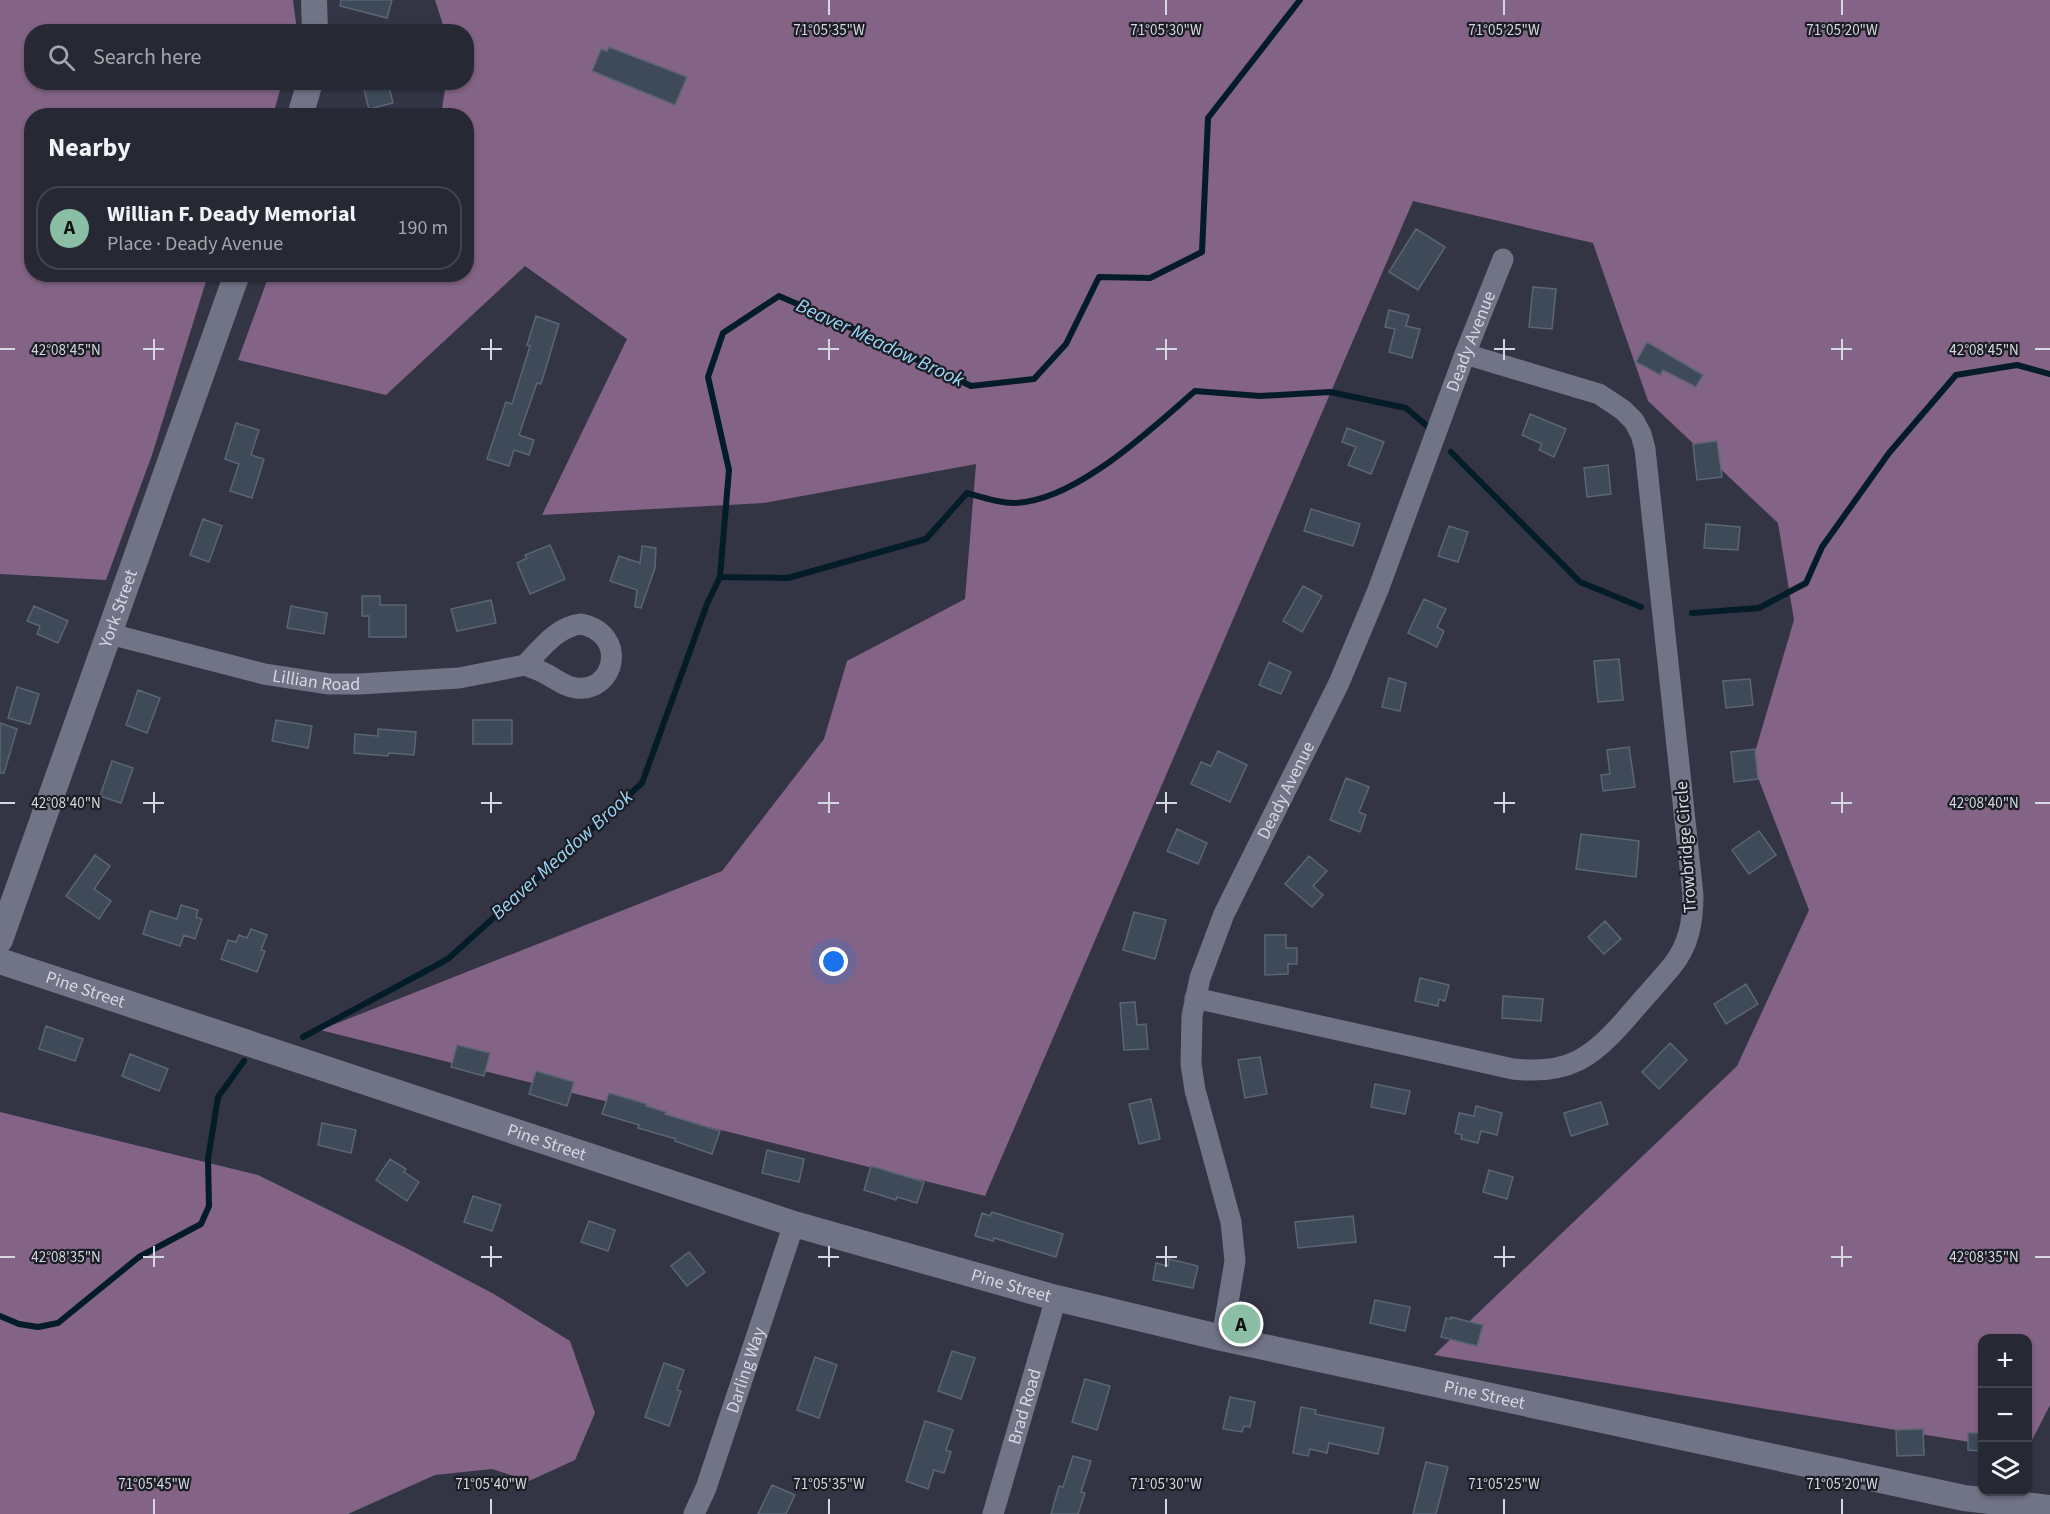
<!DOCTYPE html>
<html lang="en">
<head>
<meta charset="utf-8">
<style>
	:root { --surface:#262834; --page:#2e303c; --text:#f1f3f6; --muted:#a4a6ac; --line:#42444f; --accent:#8abfa5 }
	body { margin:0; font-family:"Source Sans 3",sans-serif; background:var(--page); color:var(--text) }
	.controls { position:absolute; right:18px; bottom:18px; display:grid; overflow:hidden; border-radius:12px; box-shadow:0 2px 4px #0004 }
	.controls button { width:54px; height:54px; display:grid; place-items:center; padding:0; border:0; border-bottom:2px solid var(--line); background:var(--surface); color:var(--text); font:30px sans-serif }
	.you { position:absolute; left:834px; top:962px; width:21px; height:21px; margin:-15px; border:4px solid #fff; border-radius:50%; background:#1a73e8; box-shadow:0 0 0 9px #1a73e833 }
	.badge { display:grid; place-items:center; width:39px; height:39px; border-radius:50%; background:var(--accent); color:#111; font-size:20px; font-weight:700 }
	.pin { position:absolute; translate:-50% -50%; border:3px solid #fff; box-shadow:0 2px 6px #0006 }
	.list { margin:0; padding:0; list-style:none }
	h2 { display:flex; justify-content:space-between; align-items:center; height:78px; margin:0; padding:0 24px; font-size:26px }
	h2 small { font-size:20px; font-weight:400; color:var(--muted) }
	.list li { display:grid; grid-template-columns:39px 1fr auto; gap:18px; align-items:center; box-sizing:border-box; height:84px; margin:0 12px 12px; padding:0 12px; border:2px solid var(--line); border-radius:24px }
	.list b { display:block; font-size:22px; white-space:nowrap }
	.list p { margin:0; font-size:20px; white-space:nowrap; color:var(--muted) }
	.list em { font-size:20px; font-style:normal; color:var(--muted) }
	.icon { flex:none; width:33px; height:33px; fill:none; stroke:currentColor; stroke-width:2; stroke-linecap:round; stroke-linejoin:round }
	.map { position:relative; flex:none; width:2050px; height:1514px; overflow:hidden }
	.search { position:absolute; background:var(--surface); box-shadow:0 2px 4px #0004; left:24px; top:24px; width:450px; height:66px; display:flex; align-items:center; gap:15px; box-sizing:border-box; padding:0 21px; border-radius:24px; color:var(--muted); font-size:22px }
	.panel { position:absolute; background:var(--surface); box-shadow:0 2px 4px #0004; left:24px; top:108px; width:450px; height:174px; border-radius:24px }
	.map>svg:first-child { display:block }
</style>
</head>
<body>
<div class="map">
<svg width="2050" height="1514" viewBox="0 0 2050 1514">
	<rect width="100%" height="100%" fill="#333545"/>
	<!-- forest -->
	<path fill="#836386" d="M0 0H293L297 31 32 32V82L282 83 273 115 32 116V274L208 275 152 455 106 580 0 574Z
		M435 0H2050V1405L2028 1448V1338H1982V1444L1434 1355 1737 1066 1809 910 1752 762 1794 620 1778 523 1648 401 1593 243 1413 201 985 1196 320 1030 722 871 824 739 847 661 965 599 976 464 764 503 542 515 627 339 525 266 386 395 238 360 269 275 466 274V116L441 115 446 83 466 82V32L445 31Z
		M0 1112 258 1175 412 1251 494 1294 570 1341 595 1413 575 1460 529 1481 492 1469 435 1475 348 1514H0Z"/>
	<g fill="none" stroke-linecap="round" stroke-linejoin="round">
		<!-- stream -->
		<path stroke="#031c28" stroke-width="6" d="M1451 452 1580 582 1641 607
			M720 577 788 578 926 539 967 493C981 497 998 503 1013 503 1074 503 1151 429 1195 391L1260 396 1330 392 1406 408 1427 426
			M1692 613 1759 608 1806 583 1822 547 1889 453 1956 375 2017 365 2050 374
			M303 1037 448 959 642 783 707 604 720 577 729 470 708 377 723 333 779 296 841 323 971 386 1034 379 1066 344 1099 277 1150 278 1202 252 1208 118 1300 0
			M0 1316 19 1324 38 1327 58 1323 139 1257 201 1224 209 1206 208 1159 218 1097 244 1061"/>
	</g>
	<!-- building -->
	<path fill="#3f4a58" stroke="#5a6575" stroke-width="1.5" d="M341 0H392L387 18 340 6Z
		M609 47 687 77 675 105 592 71 601 49 607 51Z
		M362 82H388L393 103 369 109Z
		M1416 229 1445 247 1418 290 1389 272Z
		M1533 287 1556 289 1552 329 1529 327Z
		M1389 310 1409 315 1406 326 1420 329 1412 358 1389 352 1395 329 1385 327Z
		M536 316 559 324 541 384 537 383 519 435 534 440 529 455 514 450 509 466 487 459 506 402 512 404 530 346 527 345Z
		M1647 342 1703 375 1696 387 1663 370 1660 375 1636 362Z
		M1530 414 1566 429 1554 457 1539 450 1542 444 1522 435Z
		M236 423 259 430 251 455 264 459 252 498 230 491 239 464 225 459Z
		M1347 428 1384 442 1371 474 1348 465 1356 447 1342 442Z
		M1717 441 1722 477 1697 480 1693 444Z
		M1608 465 1611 494 1587 497 1584 468Z
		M1311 509 1360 524 1353 546 1304 531Z
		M203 519 222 526 209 562 190 555Z
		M1706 524 1740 527 1738 550 1704 548Z
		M1449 526 1468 532 1458 562 1438 556Z
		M550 545 565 579 530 594 517 563 527 558 525 555Z
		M642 546 656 548 655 568 641 608 635 607 637 590 610 581 619 556 640 563Z
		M1303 586 1322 596 1302 632 1283 621Z
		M362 596H380V605H406V637H369V616H362Z
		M1424 599 1446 609 1437 627 1444 631 1437 647 1408 633Z
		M491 600 496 623 457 631 451 609Z
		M34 606 68 621 58 643 37 634 40 626 27 621Z
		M291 606 327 613 324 634 287 628Z
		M1619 659 1623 700 1598 702 1594 661Z
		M1269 662 1291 672 1281 694 1259 685Z
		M1389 678 1406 683 1400 711 1382 707Z
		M1750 679 1753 705 1726 708 1723 681Z
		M17 687 39 694 30 724 8 718Z
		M138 690 160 698 147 733 126 725Z
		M276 720 312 726 308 748 272 741Z
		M473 720H512V744H473Z
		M0 723 17 729 4 773H0Z
		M378 729 416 732 414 755 389 753 388 756 354 753 355 734 378 736Z
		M1629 747 1635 787 1603 791 1601 775 1610 774 1607 750Z
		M1755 749 1758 779 1734 782 1731 752Z
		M1218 751 1247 765 1230 802 1191 784 1201 762 1211 766Z
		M112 761 133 768 121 803 100 796Z
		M1346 778 1369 787 1359 812 1366 815 1360 832 1330 820Z
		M1177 829 1207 843 1198 864 1167 851Z
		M1759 831 1776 855 1749 874 1732 850Z
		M1581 834 1639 841 1636 877 1576 869Z
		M95 855 110 866 94 889 111 901 99 919 66 896Z
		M1309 856 1327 871 1313 886 1323 895 1312 907 1285 884Z
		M181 905 198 910 196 917 202 919 195 939 184 935 180 946 143 934 150 911 177 919Z
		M1134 912 1166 920 1155 959 1123 950Z
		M1605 921 1621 939 1604 954 1588 937Z
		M251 929 267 935 261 950 265 951 257 972 221 959 228 940 236 942 239 935 247 938Z
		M1265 935H1286V948H1297V964H1288V974L1265 975Z
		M1420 978 1449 985 1445 1001 1439 999 1438 1006 1415 1001Z
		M1746 984 1758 1004 1726 1024 1714 1004Z
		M1503 996 1543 999 1541 1021 1502 1018Z
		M1135 1002 1137 1025 1146 1024 1148 1049 1124 1050 1120 1003Z
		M46 1026 83 1039 75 1061 39 1049Z
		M1670 1043 1687 1060 1659 1089 1642 1072Z
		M457 1045 490 1053 484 1076 451 1067Z
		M130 1054 168 1069 159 1091 122 1076Z
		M1260 1057 1267 1094 1245 1098 1238 1060Z
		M536 1071 574 1082 567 1106 529 1094Z
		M1375 1084 1410 1091 1405 1114 1371 1107Z
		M609 1093 647 1104 646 1106 666 1112 665 1114 720 1131 712 1154 675 1141 676 1139 638 1128 639 1125 602 1114Z
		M1151 1099 1160 1139 1139 1144 1129 1104Z
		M1601 1102 1608 1124 1571 1136 1564 1113Z
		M1476 1106 1502 1113 1497 1135 1481 1131 1478 1143 1461 1139 1462 1135 1455 1133 1459 1113 1474 1116Z
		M322 1123 356 1130 351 1153 318 1145Z
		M767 1150 804 1159 799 1182 762 1173Z
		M390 1159 406 1169 404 1172 419 1182 407 1201 376 1180Z
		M871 1166 924 1182 917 1203 897 1197 896 1200 864 1190Z
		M1489 1170 1513 1177 1507 1199 1483 1192Z
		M473 1196 501 1205 492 1231 464 1222Z
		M992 1212 1063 1234 1056 1257 994 1238 993 1241 975 1236 982 1213 990 1216Z
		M1353 1216 1356 1242 1298 1248 1295 1222Z
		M589 1221 615 1230 608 1251 581 1242Z
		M689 1252 705 1272 687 1286 671 1266Z
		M1169 1259 1198 1266 1193 1288 1153 1280 1156 1263 1168 1266Z
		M1375 1300 1410 1307 1405 1331 1370 1323Z
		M1451 1317 1483 1325 1477 1346 1441 1337 1446 1318 1451 1319Z
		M952 1351 975 1358 961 1399 938 1391Z
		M815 1357 837 1365 819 1418 797 1410Z
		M664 1363 684 1370 677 1390 681 1391 669 1426 645 1417Z
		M1085 1379 1110 1386 1097 1430 1072 1422Z
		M1230 1397 1255 1402 1250 1427 1244 1426 1242 1432 1223 1429Z
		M1301 1407 1316 1410 1315 1414 1384 1428 1378 1454 1329 1443 1327 1453 1310 1449 1308 1456 1293 1453Z
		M925 1421 953 1430 946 1450 951 1452 944 1473 934 1470 928 1489 906 1481Z
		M1923 1429 1924 1455 1897 1456 1896 1430Z
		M1968 1433H1983V1451L1968 1450Z
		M1073 1456 1091 1461 1081 1492 1085 1493 1078 1514H1051L1059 1486 1063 1487Z
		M1426 1462 1448 1467 1436 1514H1413Z
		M772 1485 795 1495 786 1514H758Z"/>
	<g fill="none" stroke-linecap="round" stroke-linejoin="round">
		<!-- minor -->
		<g stroke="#717486" stroke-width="21">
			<path d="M581 624C629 634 615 693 576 688 565 687 556 679 546 674 540 670 532 668 525 665 541 649 556 627 581 624Z"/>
			<path id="s1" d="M110 634 264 674 329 684H359L459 678 525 665"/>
			<path d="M1195 998 1513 1069C1569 1075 1591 1058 1626 1019 1641 1001 1657 984 1672 966 1689 945 1693 922 1693 895L1645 449 1641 434 1634 421 1623 410 1599 394 1465 354"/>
			<path id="s2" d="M1222 1338 1235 1261 1231 1222 1195 1090 1191 1064 1192 1016 1200 978 1224 914 1339 683 1378 590 1465 354 1503 259"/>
			<path id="s3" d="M694 1514 706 1488 794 1224"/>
			<path id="s4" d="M993 1514 1056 1298"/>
		</g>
		<!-- tertiary -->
		<g stroke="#717486" stroke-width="26">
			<path d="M314 0 315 32"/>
			<path d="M300 116 310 82"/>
			<path id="s5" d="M0 940 237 274"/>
			<path id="s6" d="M0 961 794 1224 1056 1298 1222 1338 1964 1498 2050 1508"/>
		</g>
	</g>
	<!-- ticks -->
	<path fill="none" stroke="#d5d7e1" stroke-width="2" d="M829 0V15M1166 0V15M1504 0V15M1842 0V15M154 339V360M491 339V360M829 339V360M1166 339V360M1504 339V360M1842 339V360M0 349H15M143 349H164M481 349H502M818 349H839M1156 349H1177M1494 349H1515M1831 349H1852M2035 349H2050M154 792V813M491 792V813M829 792V813M1166 792V813M1504 792V813M1842 792V813M0 803H15M143 803H164M481 803H502M818 803H839M1156 803H1177M1494 803H1515M1831 803H1852M2035 803H2050M154 1246V1267M491 1246V1267M829 1246V1267M1166 1246V1267M1504 1246V1267M1842 1246V1267M0 1257H15M143 1257H164M481 1257H502M818 1257H839M1156 1257H1177M1494 1257H1515M1831 1257H1852M2035 1257H2050M154 1499V1514M491 1499V1514M829 1499V1514M1166 1499V1514M1504 1499V1514M1842 1499V1514"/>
	<g text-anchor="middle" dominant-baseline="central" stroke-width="4.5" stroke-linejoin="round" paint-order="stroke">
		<!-- street labels -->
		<g font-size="18" fill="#d5d7e1" stroke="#1c1d25">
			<text stroke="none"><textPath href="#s2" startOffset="1060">Deady Avenue</textPath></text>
			<text stroke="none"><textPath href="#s5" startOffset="352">York Street</textPath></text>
			<text stroke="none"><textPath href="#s1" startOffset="212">Lillian Road</textPath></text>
			<text stroke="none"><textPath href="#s2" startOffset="574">Deady Avenue</textPath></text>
			<text transform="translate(1686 847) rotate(-94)">Trowbridge Circle</text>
			<text stroke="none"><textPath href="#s6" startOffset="90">Pine Street</textPath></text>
			<text stroke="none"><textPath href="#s6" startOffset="576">Pine Street</textPath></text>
			<text stroke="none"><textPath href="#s6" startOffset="1062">Pine Street</textPath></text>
			<text stroke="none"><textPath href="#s3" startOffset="153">Darling Way</textPath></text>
			<text stroke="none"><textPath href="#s6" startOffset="1548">Pine Street</textPath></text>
			<text stroke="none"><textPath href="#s4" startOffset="112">Brad Road</textPath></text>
		</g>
		<!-- water labels -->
		<g font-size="20" font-style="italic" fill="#9bd7f8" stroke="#1c1d25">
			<text transform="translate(880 343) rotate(25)">Beaver Meadow Brook</text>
			<text transform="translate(562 855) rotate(-42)">Beaver Meadow Brook</text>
		</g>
	</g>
	<g font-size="15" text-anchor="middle" fill="#d5d7e1" stroke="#1c1d25" stroke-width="4.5" stroke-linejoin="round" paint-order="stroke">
		<text x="829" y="35">71°05'35"W</text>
		<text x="1166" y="35">71°05'30"W</text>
		<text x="1504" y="35">71°05'25"W</text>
		<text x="1842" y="35">71°05'20"W</text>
		<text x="66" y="355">42°08'45"N</text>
		<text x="1984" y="355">42°08'45"N</text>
		<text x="66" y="808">42°08'40"N</text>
		<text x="1984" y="808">42°08'40"N</text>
		<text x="66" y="1262">42°08'35"N</text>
		<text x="1984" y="1262">42°08'35"N</text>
		<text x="154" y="1489">71°05'45"W</text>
		<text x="491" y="1489">71°05'40"W</text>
		<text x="829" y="1489">71°05'35"W</text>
		<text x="1166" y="1489">71°05'30"W</text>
		<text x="1504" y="1489">71°05'25"W</text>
		<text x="1842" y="1489">71°05'20"W</text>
	</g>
</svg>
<div class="controls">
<button>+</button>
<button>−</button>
<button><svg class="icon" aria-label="layers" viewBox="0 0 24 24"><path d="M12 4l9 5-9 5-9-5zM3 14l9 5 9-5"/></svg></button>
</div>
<div class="you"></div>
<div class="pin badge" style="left:1241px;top:1324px">A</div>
<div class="search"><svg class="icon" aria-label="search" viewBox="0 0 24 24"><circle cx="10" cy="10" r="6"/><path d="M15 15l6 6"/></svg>Search here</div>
<section class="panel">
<h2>Nearby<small></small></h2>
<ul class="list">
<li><span class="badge">A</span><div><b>Willian F. Deady Memorial</b><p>Place · Deady Avenue</p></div><em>190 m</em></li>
</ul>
</section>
</div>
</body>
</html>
